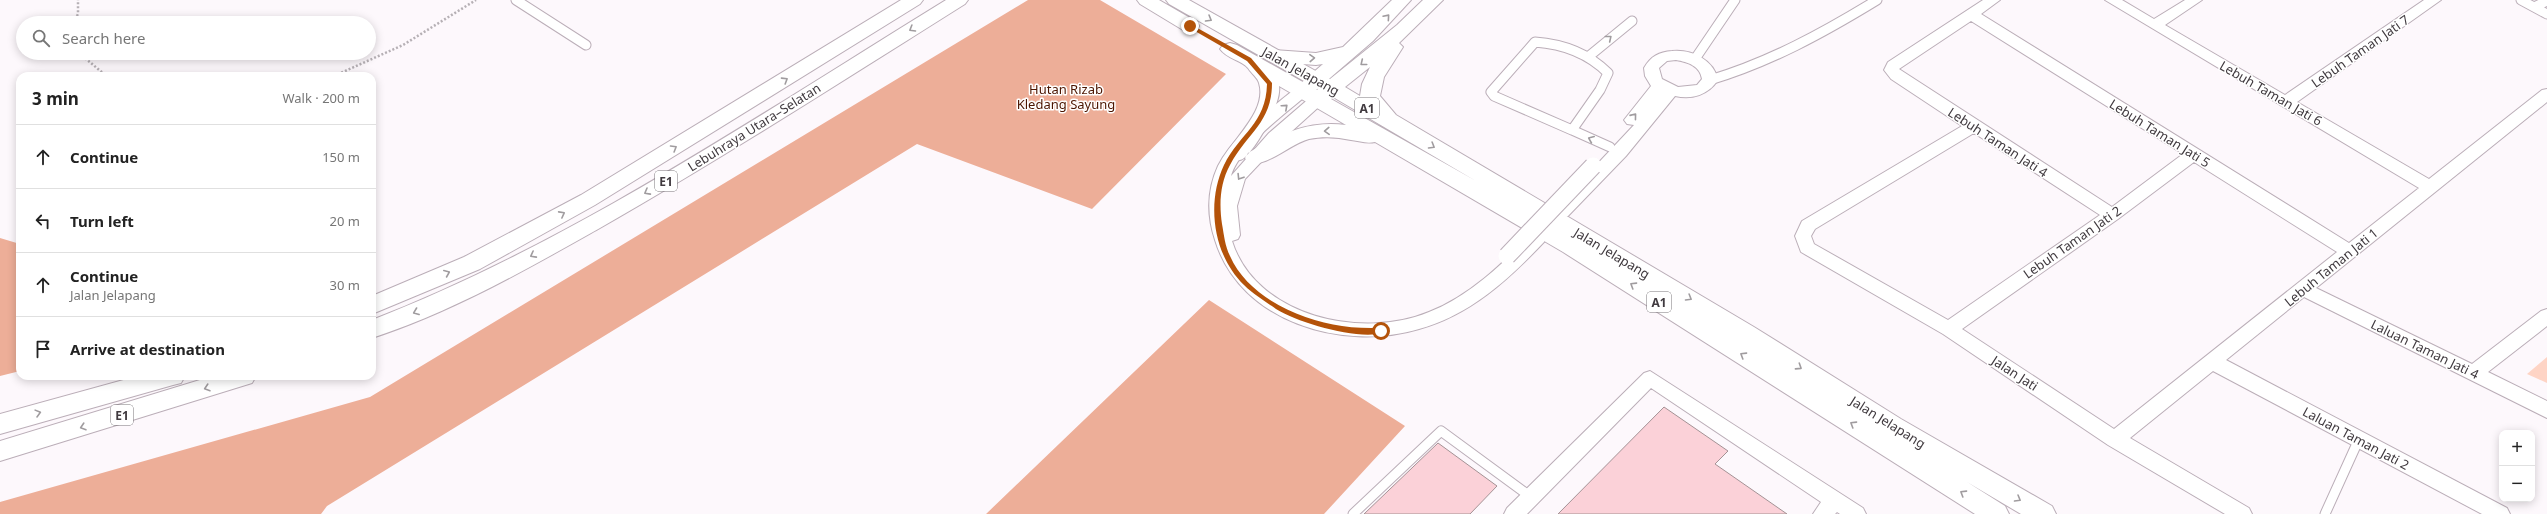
<!DOCTYPE html>
<html lang="en">
<head>
<meta charset="utf-8">
<style>
	:root { --surface:#fff; --page:#f6f6f6; --text:#222; --muted:#767676; --line:#e0e0e0 }
	body { margin:0; font-family:"Noto Sans",sans-serif; background:var(--page); color:var(--text) }
	.controls { position:absolute; right:12px; bottom:12px; display:grid; overflow:hidden; border-radius:8px; box-shadow:0 2px 10px #0003 }
	.controls button { width:36px; height:36px; display:grid; place-items:center; padding:0; border:0; border-bottom:1px solid var(--line); background:var(--surface); color:var(--text); font:20px sans-serif }
	.stop { position:absolute; width:12px; height:12px; margin:-9px; border:3px solid #b45309; border-radius:50%; background:#fff }
	.stop.end { background:#b45309; border-color:#fff; box-shadow:0 1px 4px #0008 }
	.list { margin:0; padding:0; list-style:none }
	h2 { display:flex; justify-content:space-between; align-items:center; height:52px; margin:0; padding:0 16px; font-size:17px }
	h2 small { font-size:13px; font-weight:400; color:var(--muted) }
	.list li { display:grid; grid-template-columns:26px 1fr auto; gap:12px; align-items:center; box-sizing:border-box; height:64px; padding:0 16px; border-top:1px solid var(--line) }
	.list b { display:block; font-size:15px; white-space:nowrap }
	.list p { margin:0; font-size:13px; white-space:nowrap; color:var(--muted) }
	.list em { font-size:13px; font-style:normal; color:var(--muted) }
	.icon { flex:none; width:22px; height:22px; fill:none; stroke:currentColor; stroke-width:2; stroke-linecap:round; stroke-linejoin:round }
	.map { position:relative; flex:none; width:2547px; height:514px; overflow:hidden }
	.search { position:absolute; background:var(--surface); box-shadow:0 2px 10px #0003; left:16px; top:16px; width:360px; height:44px; display:flex; align-items:center; gap:10px; box-sizing:border-box; padding:0 14px; border-radius:22px; color:var(--muted); font-size:15px }
	.panel { position:absolute; background:var(--surface); box-shadow:0 2px 10px #0003; left:16px; top:72px; width:360px; height:308px; border-radius:12px }
	.map>svg:first-child { display:block }
</style>
</head>
<body>
<div class="map">
<svg width="2547" height="514" viewBox="0 0 2547 514">
	<rect width="100%" height="100%" fill="#fdf8fc"/>
	<!-- green -->
	<path fill="#fed4c5" d="M2547 357V383L2527 374Z"/>
	<!-- forest -->
	<path fill="#edae98" d="M1028 0H1100L1226 74 1092 209 917 144 327 506 321 514H0V502L370 397Z
		M0 238 20 244V371L0 376Z
		M1209 300 1405 426 1324 514H986Z"/>
	<!-- building -->
	<path fill="#fbd1d8" stroke="#a49295" d="M1664 407 1728 451 1715 464 1787 514H1558Z
		M1438 443 1497 486 1470 514H1364Z"/>
	<g fill="none" stroke-linecap="round" stroke-linejoin="round">
		<defs>
			<path id="service" d="M516 0 586 45
				M2521 0 2547 14
				M2534 7 2547 1
				M1535 42C1563 44 1588 53 1608 73L1600 90 1572 130 1494 96 1491 92Z
				M1588 57 1632 21
				M1695 59 1735 0
				M1710 80C1770 62 1823 33 1877 0
				M1572 130 1610 147
				M1353 514 1441 431 1531 497
				M2325 514 2359 439"/>
			<path id="minor" d="M1983 0H2000L1981 14 2349 243 2419 188 2105 0H2122L2154 19 2185 0H2202L2165 25 2285 95 2424 0H2441L2297 102 2429 179 2542 90 2547 89V102L2316 288 2472 364 2541 311 2547 309V326L2488 372 2547 401V418L2304 297 2226 360 2507 508 2510 514H2482L2213 371 2130 438 2249 508 2252 514H2225L2108 445 1943 334 1801 252 1795 236 1802 221 1962 126 1891 79 1884 70 1888 62ZM1971 21 2183 154 2112 207 1899 69ZM1974 133 2100 215 1948 320 1814 244 1811 236 1815 229ZM2194 162 2337 252 2114 429 1962 329 2118 219Z
				M1672 51C1692 49 1714 60 1718 80 1708 95 1692 100 1675 96L1626 156 1568 216H1556L1554 212 1556 208 1634 125 1627 124 1624 120 1651 86 1645 76 1644 68C1651 56 1659 52 1672 51ZM1676 60C1688 62 1700 66 1702 79L1697 85 1678 87 1662 79 1659 68 1667 61Z
				M1302 86 1310 91 1307 95C1284 115 1240 146 1231 176L1269 133 1312 96H1322L1325 100 1322 104 1281 141 1245 179 1237 206 1240 235 1238 239 1232 241C1256 317 1362 340 1429 312 1470 296 1502 264 1532 234L1538 232 1544 234 1546 238 1544 242C1508 280 1470 315 1419 329 1342 352 1240 322 1215 240 1207 216 1207 190 1218 166 1234 134 1270 110 1297 87Z
				M1650 371 1863 508 1866 514H1840L1837 512 1835 514H1813L1821 502 1651 388 1527 514H1504L1507 508 1644 373Z"/>
			<path id="primary" d="M1137 0H1159L1197 22 1199 26 1197 30H1183L1140 4Z
				M1166 0H1189L1330 79 1397 25 1423 0H1443L1399 43 1403 47 1384 77 1380 96 1396 115 1754 327 1901 419 2052 506 2056 514H2021L1967 482 2005 506 2009 514H1975L1563 252 1375 142C1366 144 1360 141 1351 140 1338 137 1323 136 1309 139 1290 144 1266 168 1248 163L1245 158 1248 153C1279 134 1309 120 1346 125L1279 86C1282 103 1257 147 1244 158 1239 162 1234 160 1229 159L1226 154C1238 134 1267 109 1259 83 1258 78 1251 73 1248 68 1241 60 1227 59 1220 49L1223 45 1230 43 1237 45 1317 90 1318 89 1169 4ZM1370 67 1362 84 1360 96 1345 87ZM1333 97 1476 181 1331 99Z"/>
			<path id="motorway" d="M901 0H923L920 4 595 205 480 269 372 314V296L464 257 581 195Z
				M946 0H968L965 4C844 80 724 157 600 228 527 269 452 312 372 338V320C573 242 762 113 946 0Z
				M1392 0H1411L1373 41 1309 96 1302 98 1295 96 1292 91 1323 64 1316 65 1274 62 1267 60 1264 56 1267 52 1274 50 1316 53 1343 47Z
				M138 376H185L181 383 173 385 0 434V414Z
				M213 376H256L252 383 0 461V441Z"/>
		</defs>
		<!-- service casing -->
		<use href="#service" stroke="#bbaeb8" stroke-width="11"/>
		<!-- minor casing -->
		<use href="#minor" stroke="#bbaeb8" stroke-width="2"/>
		<!-- primary casing -->
		<use href="#primary" stroke="#bbaeb8" stroke-width="2"/>
		<!-- motorway casing -->
		<use href="#motorway" stroke="#bbaeb8" stroke-width="2"/>
		<!-- path -->
		<path stroke="#b6b0b5" stroke-width="2.5" stroke-dasharray="2 2" stroke-linecap="butt" d="M73 23 78 14V0
			M79 53 104 74 111 76
			M334 76 403 45 476 0"/>
		<!-- service -->
		<use href="#service" stroke="#fff" stroke-width="9"/>
		<!-- minor -->
		<use href="#minor" fill="#fff" fill-rule="evenodd"/>
		<!-- primary -->
		<use href="#primary" fill="#fff" fill-rule="evenodd"/>
		<!-- motorway -->
		<use href="#motorway" fill="#fff" fill-rule="evenodd"/>
		<defs>
			<path id="minor-bridge" d="M1507 256 1593 166"/>
		</defs>
		<!-- minor-bridge casing -->
		<use href="#minor-bridge" stroke="#bbaeb8" stroke-width="19" stroke-linecap="butt"/>
		<!-- minor-bridge -->
		<use href="#minor-bridge" stroke="#fff" stroke-width="17"/>
	</g>
	<!-- one-way arrows -->
	<defs><path id="oneway-chevron" d="M-2-3.5L2.5 0L-2 3.5" fill="none" stroke-width="1.6" stroke-linecap="round" stroke-linejoin="round"/></defs>
	<g stroke="#a09c9f">
		<use href="#oneway-chevron" transform="translate(1387 17) rotate(-49)"/>
		<use href="#oneway-chevron" transform="translate(1209 19) rotate(30)"/>
		<use href="#oneway-chevron" transform="translate(912 29) rotate(149)"/>
		<use href="#oneway-chevron" transform="translate(1609 38) rotate(-39)"/>
		<use href="#oneway-chevron" transform="translate(1312 58) rotate(-3)"/>
		<use href="#oneway-chevron" transform="translate(1363 63) rotate(141)"/>
		<use href="#oneway-chevron" transform="translate(785 80) rotate(-32)"/>
		<use href="#oneway-chevron" transform="translate(1285 107) rotate(-42)"/>
		<use href="#oneway-chevron" transform="translate(1634 116) rotate(-51)"/>
		<use href="#oneway-chevron" transform="translate(1327 131) rotate(177)"/>
		<use href="#oneway-chevron" transform="translate(1591 139) rotate(-157)"/>
		<use href="#oneway-chevron" transform="translate(1432 146) rotate(31)"/>
		<use href="#oneway-chevron" transform="translate(674 148) rotate(-31)"/>
		<use href="#oneway-chevron" transform="translate(1240 177) rotate(122)"/>
		<use href="#oneway-chevron" transform="translate(647 192) rotate(151)"/>
		<use href="#oneway-chevron" transform="translate(562 214) rotate(-28)"/>
		<use href="#oneway-chevron" transform="translate(533 255) rotate(152)"/>
		<use href="#oneway-chevron" transform="translate(447 273) rotate(-23)"/>
		<use href="#oneway-chevron" transform="translate(1633 285) rotate(-148)"/>
		<use href="#oneway-chevron" transform="translate(1689 298) rotate(31)"/>
		<use href="#oneway-chevron" transform="translate(416 312) rotate(159)"/>
		<use href="#oneway-chevron" transform="translate(1743 355) rotate(-148)"/>
		<use href="#oneway-chevron" transform="translate(1799 367) rotate(33)"/>
		<use href="#oneway-chevron" transform="translate(207 388) rotate(162)"/>
		<use href="#oneway-chevron" transform="translate(38 413) rotate(-15)"/>
		<use href="#oneway-chevron" transform="translate(1853 424) rotate(-148)"/>
		<use href="#oneway-chevron" transform="translate(83 427) rotate(162)"/>
		<use href="#oneway-chevron" transform="translate(1963 493) rotate(-148)"/>
		<use href="#oneway-chevron" transform="translate(2018 499) rotate(30)"/>
	</g>
	<!-- route -->
	<path fill="#b45309" d="M1188 25H1192L1251 58 1272 83C1272 123 1247 133 1230 165 1220 183 1219 204 1222 224 1224 235 1225 246 1230 256 1248 297 1300 320 1342 326 1354 328 1368 328 1381 328L1383 333C1356 340 1299 323 1276 309 1265 301 1254 295 1244 285 1213 255 1206 203 1224 165 1240 133 1266 124 1267 84L1247 61 1188 27Z"/>
	<g text-anchor="middle" dominant-baseline="central" stroke-width="3" stroke-linejoin="round" paint-order="stroke">
		<!-- shield labels -->
		<g fill="#fff" stroke="#797579" stroke-width="1">
			<rect x="1355" y="98" width="24" height="20" rx="3"/>
			<rect x="655" y="171" width="22" height="20" rx="3"/>
			<rect x="1647" y="292" width="24" height="20" rx="3"/>
			<rect x="111" y="405" width="22" height="20" rx="3"/>
		</g>
		<g font-size="12" font-weight="bold" fill="#403a3f">
			<text x="1367" y="108">A1</text>
			<text x="666" y="181">E1</text>
			<text x="1659" y="302">A1</text>
			<text x="122" y="415">E1</text>
		</g>
		<!-- street labels -->
		<g font-size="13" fill="#403a3f" stroke="#fff">
			<text transform="translate(2360 51) rotate(-35)">Lebuh Taman Jati 7</text>
			<text transform="translate(1301 71) rotate(29)">Jalan Jelapang</text>
			<text transform="translate(2271 93) rotate(30)">Lebuh Taman Jati 6</text>
			<text transform="translate(754 127) rotate(-32)">Lebuhraya Utara–Selatan</text>
			<text transform="translate(2160 133) rotate(32)">Lebuh Taman Jati 5</text>
			<text transform="translate(1998 142) rotate(33)">Lebuh Taman Jati 4</text>
			<text transform="translate(2072 242) rotate(-35)">Lebuh Taman Jati 2</text>
			<text transform="translate(1612 253) rotate(31)">Jalan Jelapang</text>
			<text transform="translate(2331 267) rotate(-39)">Lebuh Taman Jati 1</text>
			<text transform="translate(2425 349) rotate(26)">Laluan Taman Jati 4</text>
			<text transform="translate(2015 373) rotate(33)">Jalan Jati</text>
			<text transform="translate(1888 422) rotate(32)">Jalan Jelapang</text>
			<text transform="translate(2356 438) rotate(28)">Laluan Taman Jati 2</text>
		</g>
		<!-- park labels -->
		<g font-size="13" fill="#4c1500" stroke="#fff">
			<text x="1066" y="89">Hutan Rizab<tspan x="1066" dy="15">Kledang Sayung</tspan></text>
		</g>
	</g>
</svg>
<div class="controls">
<button>+</button>
<button>−</button>
</div>
<div class="stop" style="left:1381px;top:331px"></div>
<div class="stop end" style="left:1190px;top:26px"></div>
<div class="search"><svg class="icon" aria-label="search" viewBox="0 0 24 24"><circle cx="10" cy="10" r="6"/><path d="M15 15l6 6"/></svg>Search here</div>
<section class="panel">
<h2>3 min<small>Walk · 200 m</small></h2>
<ul class="list">
<li><svg class="icon" aria-label="ahead" viewBox="0 0 24 24"><path d="M12 20V5M6 11l6-6 6 6"/></svg><div><b>Continue</b></div><em>150 m</em></li>
<li><svg class="icon" aria-label="left" viewBox="0 0 24 24"><path d="M17 20v-9H6M10 6l-5 5 5 5"/></svg><div><b>Turn left</b></div><em>20 m</em></li>
<li><svg class="icon" aria-label="ahead" viewBox="0 0 24 24"><path d="M12 20V5M6 11l6-6 6 6"/></svg><div><b>Continue</b><p>Jalan Jelapang</p></div><em>30 m</em></li>
<li><svg class="icon" aria-label="arrive" viewBox="0 0 24 24"><path d="M6 21V4h12l-3 4 3 4H6"/></svg><div><b>Arrive at destination</b></div></li>
</ul>
</section>
</div>
</body>
</html>
